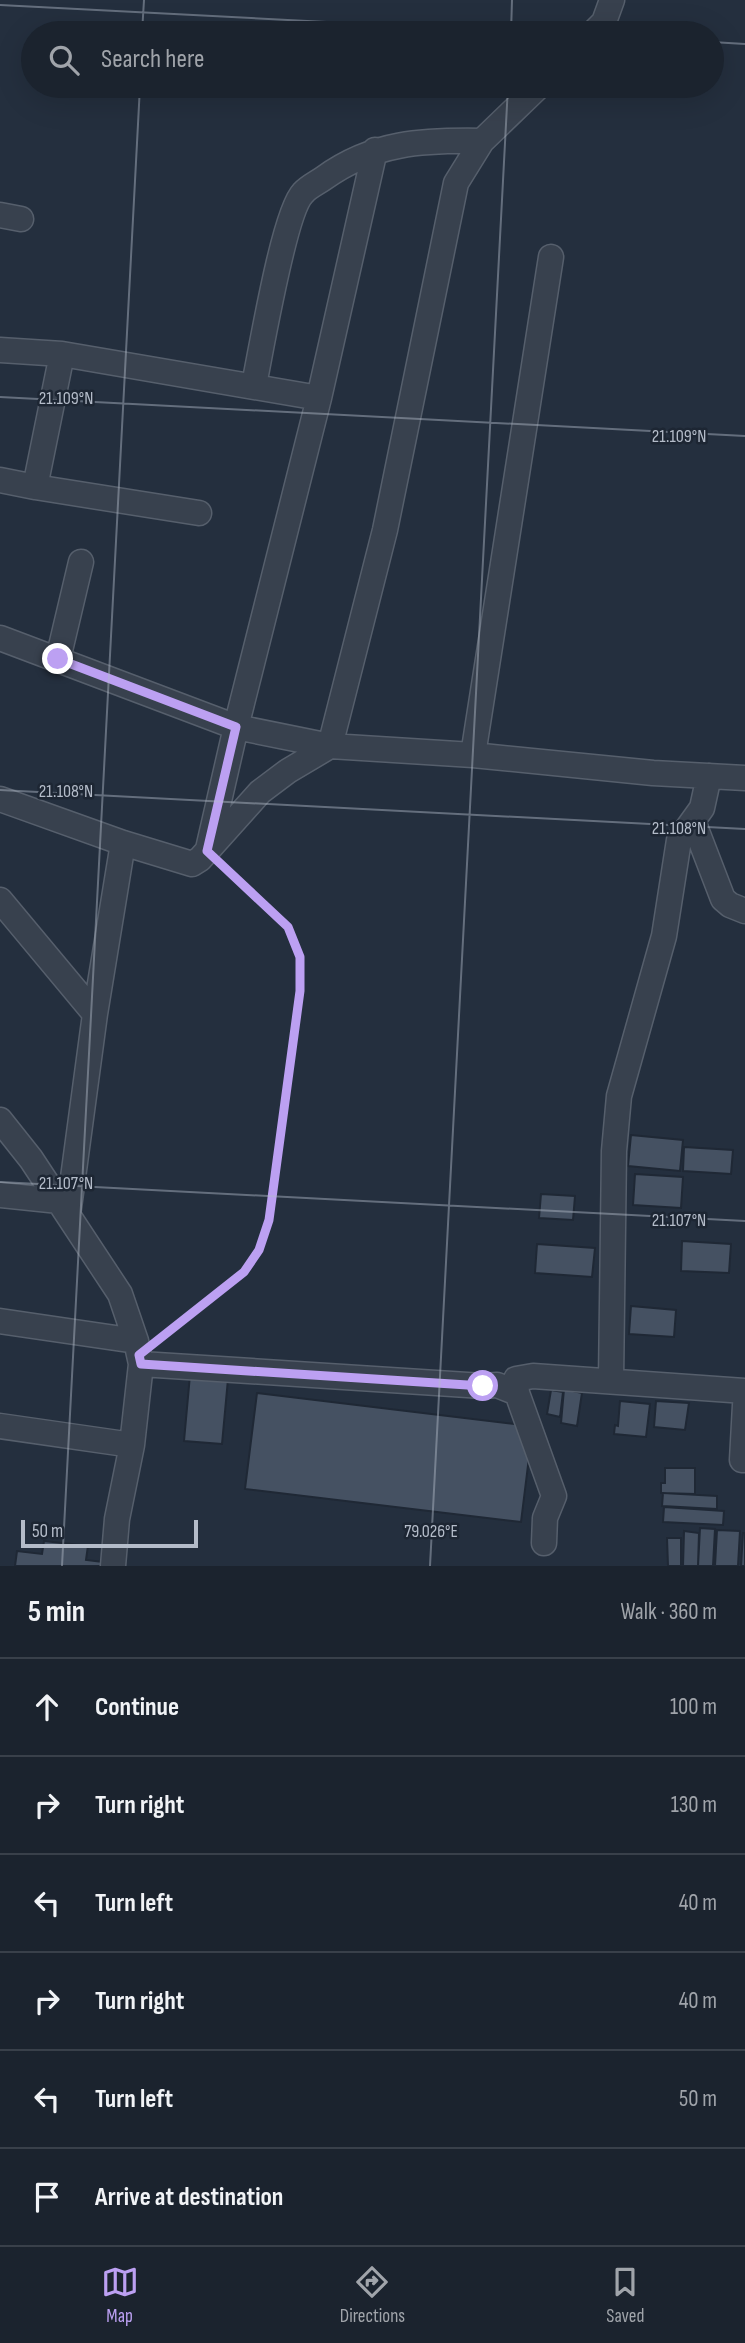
<!DOCTYPE html>
<html lang="en">
<head>
<meta charset="utf-8">
<style>
	:root { --surface:#1b232e; --page:#242b36; --text:#f1f3f6; --muted:#a0a4aa; --line:#39404a; --accent:#bca0f2 }
	body { margin:0; font-family:"Sofia Sans Condensed",sans-serif; background:var(--page); color:var(--text) }
	.scale { position:absolute; left:21px; bottom:18px; width:177px; box-sizing:border-box; padding-left:7px; border:4px solid #b4bcc9; border-top:0; font-size:19px; line-height:24px; white-space:nowrap; color:#b4bcc9; -webkit-text-stroke:5px #1d2633; paint-order:stroke }
	.stop { position:absolute; width:21px; height:21px; margin:-16px; border:5px solid #bca0f2; border-radius:50%; background:#fff }
	.stop.end { background:#bca0f2; border-color:#fff; box-shadow:0 2px 7px #0008 }
	.list { margin:0; padding:0; list-style:none }
	h2 { display:flex; justify-content:space-between; align-items:center; height:91px; margin:0; padding:0 28px; font-size:30px }
	h2 small { font-size:23px; font-weight:400; color:var(--muted) }
	.list li { display:grid; grid-template-columns:46px 1fr auto; gap:21px; align-items:center; box-sizing:border-box; height:98px; padding:0 28px; border-top:2px solid var(--line) }
	.list b { display:block; font-size:26px; white-space:nowrap }
	.list em { font-size:23px; font-style:normal; color:var(--muted) }
	.icon { flex:none; width:38px; height:38px; fill:none; stroke:currentColor; stroke-width:2; stroke-linecap:round; stroke-linejoin:round }
	.map { position:relative; flex:none; width:745px; height:1566px; overflow:hidden }
	.search { position:absolute; background:var(--surface); box-shadow:0 7px 28px #0002; left:21px; right:21px; top:21px; height:77px; display:flex; align-items:center; gap:18px; box-sizing:border-box; padding:0 24px; border-radius:38px; color:var(--muted); font-size:26px }
	.sheet { height:679px; background:var(--surface) }
	nav { display:flex; justify-content:space-around; align-items:center; box-sizing:border-box; height:98px; border-top:2px solid var(--line); background:var(--surface); font-size:19px; color:var(--muted) }
	nav a { display:grid; justify-items:center; gap:4px }
	nav .on { color:var(--accent) }
	.map>svg:first-child { display:block }
</style>
</head>
<body>
<div class="map">
<svg width="745" height="1566" viewBox="0 0 745 1566">
	<rect width="100%" height="100%" fill="#242f3e"/>
	<!-- building -->
	<path fill="#455162" stroke="#1f2835" stroke-width="2" d="M631 1135 683 1140 680 1171 628 1166Z
		M684 1147 733 1150 731 1174 683 1171Z
		M635 1174 683 1177 681 1208 633 1205Z
		M541 1194 575 1196 573 1220 539 1218Z
		M682 1241 731 1244 729 1273 681 1271Z
		M537 1244 595 1248 592 1277 535 1273Z
		M631 1306 676 1310 674 1337 629 1334Z
		M190 1375 228 1379 222 1444 184 1441Z
		M564 1389 582 1393 577 1426 561 1423Z
		M551 1390 563 1392 560 1417 547 1414Z
		M257 1393 515 1424 531 1441 521 1522 245 1489Z
		M620 1401 650 1404 646 1437 614 1434 615 1425 618 1426Z
		M656 1401 689 1403 685 1430 654 1427Z
		M665 1468H695V1494L661 1493V1483H665Z
		M663 1493 717 1496V1509L662 1506Z
		M664 1507 724 1511 723 1525 663 1522Z
		M700 1528 715 1529 713 1566H698Z
		M717 1530 740 1531 738 1566H715Z
		M684 1531 699 1533 698 1566H683Z
		M743 1533H745V1566H741Z
		M667 1538H681V1566H668Z
		M44 1541 88 1546 86 1560 103 1562V1566H15L17 1551 42 1554Z"/>
	<g fill="none" stroke-linecap="round" stroke-linejoin="round">
		<defs>
			<path id="minor" d="M593 33 604 22 612 0
				M0 215 21 219
				M0 350 62 354 319 398 375 150
				M254 385C261 351 284 212 303 193 308 187 317 183 324 178 374 142 423 140 482 141
				M0 480 35 487 62 354
				M35 487 199 513
				M0 638 236 727 330 746 473 755 653 773 745 778
				M58 659 81 562
				M473 755 551 257
				M0 799 123 843 192 864 200 859 260 792 288 771 330 746 385 530 456 183 482 141 539 86
				M693 821 723 899 730 905 745 911
				M208 849 236 727 319 398
				M0 900 95 1014 68 1215
				M95 1014 123 843
				M0 1120 31 1159 120 1294 136 1341 141 1364 132 1445 117 1519 113 1566
				M0 1195 59 1201
				M0 1321 136 1341
				M141 1364 483 1386 497 1385 517 1393 516 1379 533 1376 745 1391
				M611 1381 614 1151 619 1096 664 936 679 840 702 808 709 776
				M517 1393 554 1496 545 1518 544 1543
				M745 1405 742 1460H745
				M0 1426 132 1445"/>
		</defs>
		<!-- minor casing -->
		<use href="#minor" stroke="#565f6c" stroke-width="27"/>
		<!-- path -->
		<path stroke="#44595c" stroke-width="4.5" stroke-dasharray="5 5" stroke-linecap="butt" d="M158 1340 244 1272 259 1250 269 1220 300 991V957L288 927 223 866"/>
		<!-- minor -->
		<use href="#minor" stroke="#38414e" stroke-width="24"/>
	</g>
	<g fill="none" stroke-linecap="round" stroke-linejoin="round">
		<!-- route -->
		<path stroke="#bca0f2" stroke-width="9" d="M58 659 236 727 207 851 288 927 300 957V991L269 1220 259 1250 244 1272 139 1355 141 1364 483 1386"/>
	</g>
	<!-- ticks -->
	<path fill="none" stroke="#b4bcc9" stroke-width="2" stroke-opacity="0.45" d="M0 5 540 33M142 33 144 0M511 33 512 0M712 42 745 44M0 397 745 436M0 790 745 829M0 1182 745 1221M62 1566 140 86M430 1566 508 86"/>
	<g font-size="18" text-anchor="middle" fill="#b4bcc9" stroke="#1d2633" stroke-width="5" stroke-linejoin="round" paint-order="stroke">
		<text x="66" y="404">21.109°N</text>
		<text x="679" y="442">21.109°N</text>
		<text x="66" y="797">21.108°N</text>
		<text x="679" y="834">21.108°N</text>
		<text x="66" y="1189">21.107°N</text>
		<text x="679" y="1226">21.107°N</text>
		<text x="431" y="1537">79.026°E</text>
	</g>
</svg>
<div class="scale">50 m</div>
<div class="stop" style="left:483px;top:1386px"></div>
<div class="stop end" style="left:58px;top:659px"></div>
<div class="search"><svg class="icon" aria-label="search" viewBox="0 0 24 24"><circle cx="10" cy="10" r="6"/><path d="M15 15l6 6"/></svg>Search here</div>
</div>
<section class="sheet">
<h2>5 min<small>Walk · 360 m</small></h2>
<ul class="list">
<li><svg class="icon" aria-label="ahead" viewBox="0 0 24 24"><path d="M12 20V5M6 11l6-6 6 6"/></svg><div><b>Continue</b></div><em>100 m</em></li>
<li><svg class="icon" aria-label="right" viewBox="0 0 24 24"><path d="M7 20v-9h11M14 6l5 5-5 5"/></svg><div><b>Turn right</b></div><em>130 m</em></li>
<li><svg class="icon" aria-label="left" viewBox="0 0 24 24"><path d="M17 20v-9H6M10 6l-5 5 5 5"/></svg><div><b>Turn left</b></div><em>40 m</em></li>
<li><svg class="icon" aria-label="right" viewBox="0 0 24 24"><path d="M7 20v-9h11M14 6l5 5-5 5"/></svg><div><b>Turn right</b></div><em>40 m</em></li>
<li><svg class="icon" aria-label="left" viewBox="0 0 24 24"><path d="M17 20v-9H6M10 6l-5 5 5 5"/></svg><div><b>Turn left</b></div><em>50 m</em></li>
<li><svg class="icon" aria-label="arrive" viewBox="0 0 24 24"><path d="M6 21V4h12l-3 4 3 4H6"/></svg><div><b>Arrive at destination</b></div></li>
</ul>
</section>
<nav>
<a class="on"><svg class="icon" aria-label="map" viewBox="0 0 24 24"><path d="M3 6l6-2 6 2 6-2v14l-6 2-6-2-6 2zM9 4v14M15 6v14"/></svg>Map</a>
<a><svg class="icon" aria-label="directions" viewBox="0 0 24 24"><path d="M12 3l9 9-9 9-9-9zM9 14v-3h6M13 9l2 2-2 2"/></svg>Directions</a>
<a><svg class="icon" aria-label="saved" viewBox="0 0 24 24"><path d="M7 4h10v16l-5-4-5 4z"/></svg>Saved</a>
</nav>
</body>
</html>
